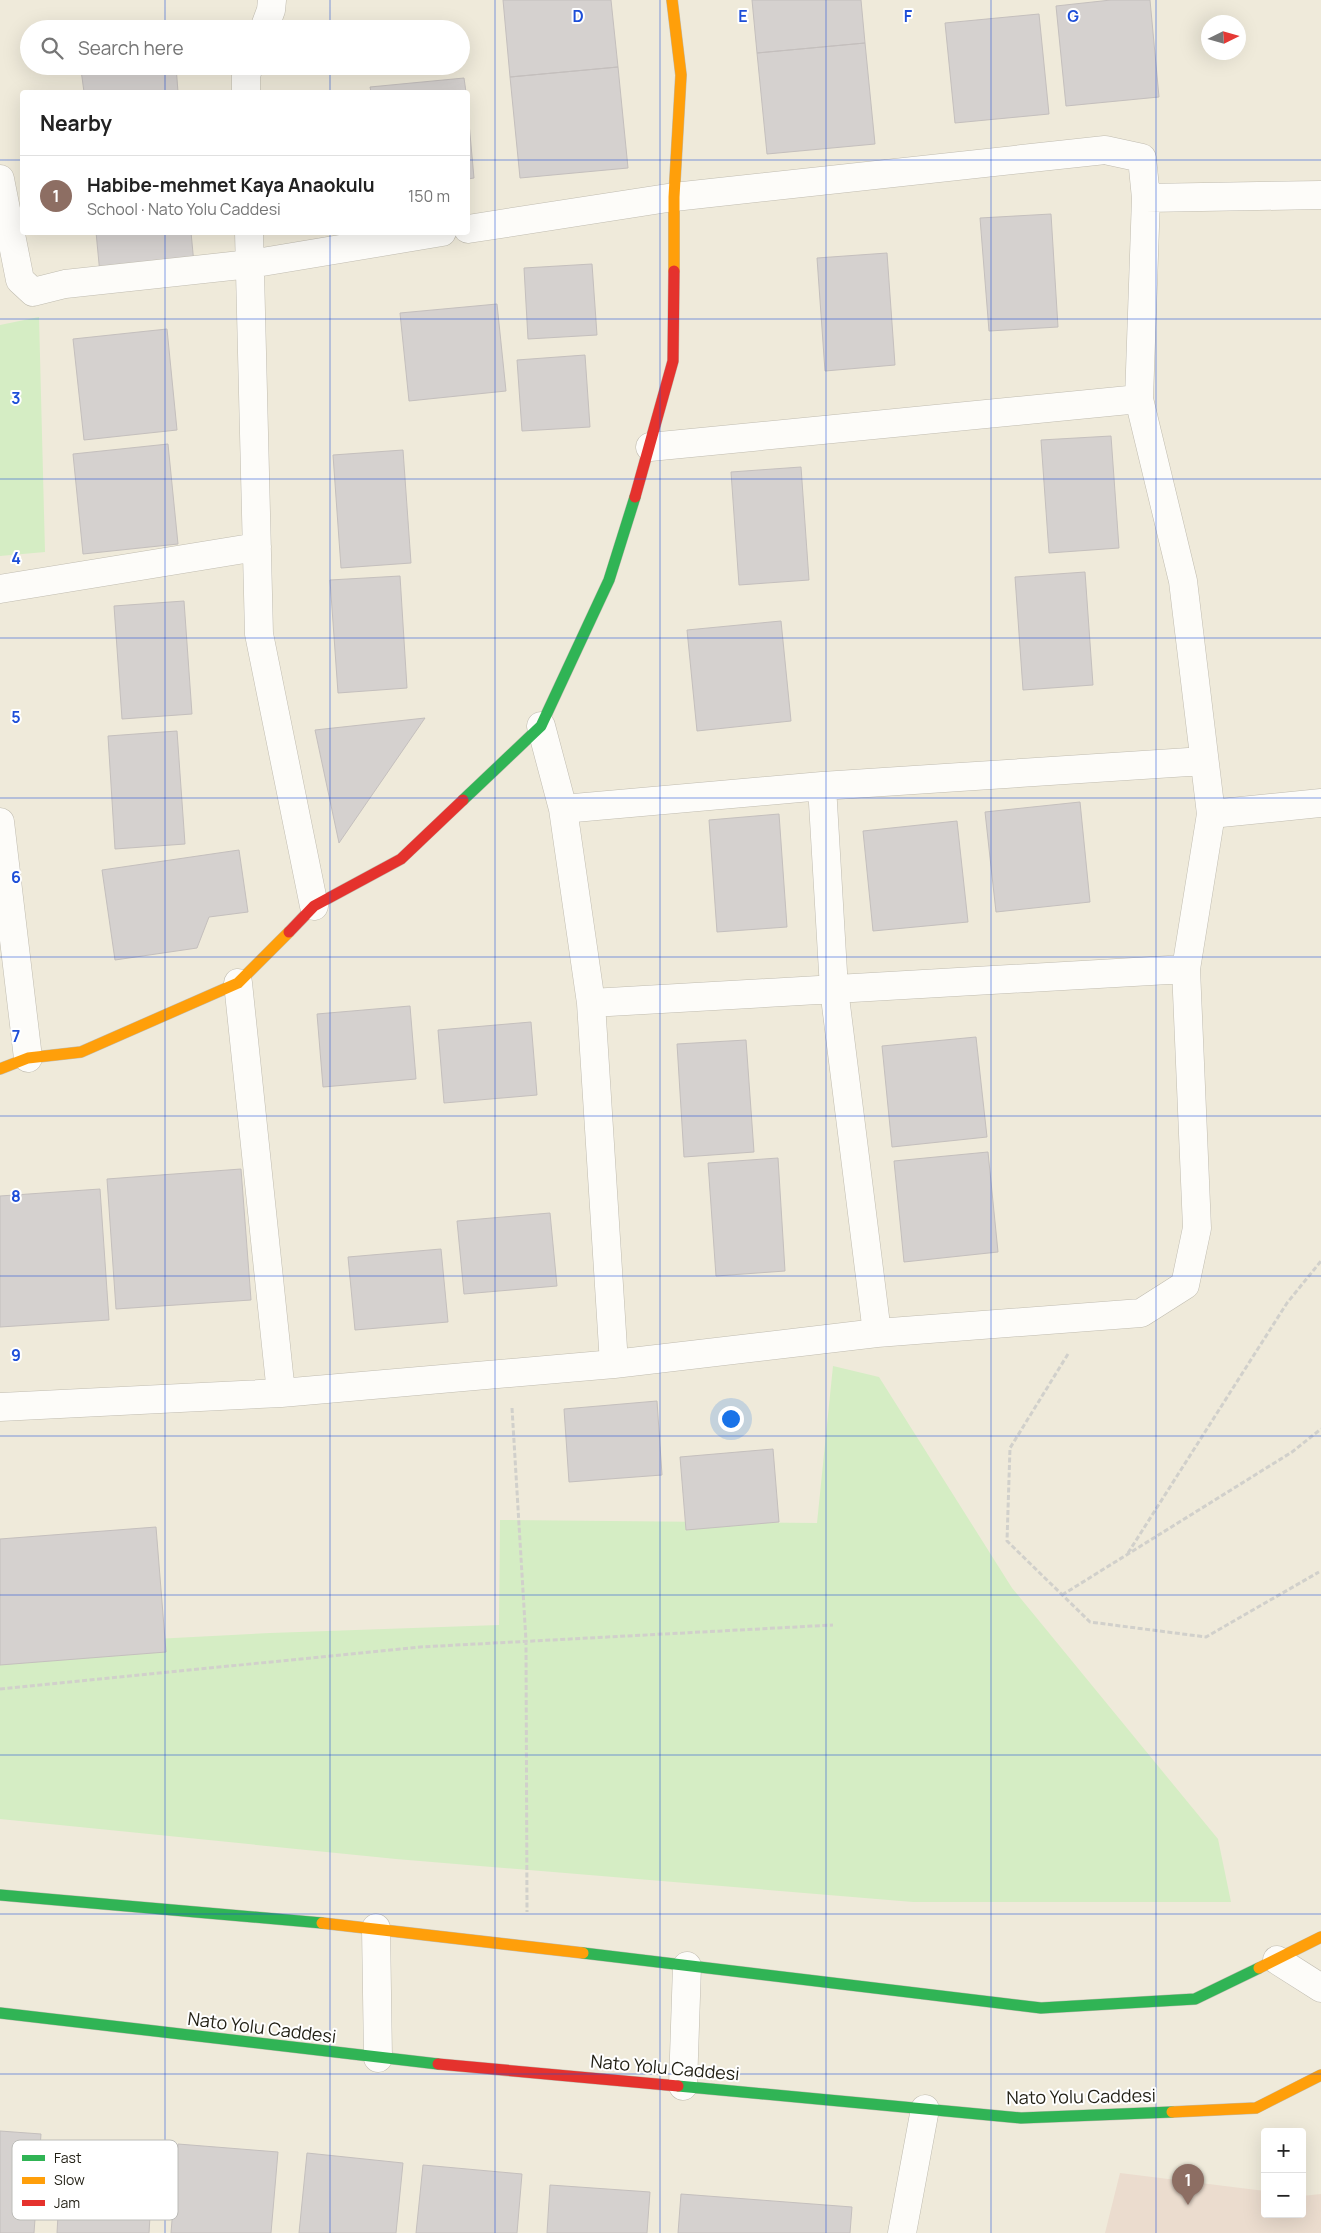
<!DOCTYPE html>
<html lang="en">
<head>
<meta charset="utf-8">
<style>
	:root { --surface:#fff; --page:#f2f2f2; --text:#222; --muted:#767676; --line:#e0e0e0; --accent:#696659 }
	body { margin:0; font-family:Manrope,sans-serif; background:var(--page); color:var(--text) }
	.controls { position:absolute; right:15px; bottom:15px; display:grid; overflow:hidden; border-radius:5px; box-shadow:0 5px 20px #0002 }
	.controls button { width:45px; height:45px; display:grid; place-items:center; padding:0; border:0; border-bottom:1px solid var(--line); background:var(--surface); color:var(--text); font:25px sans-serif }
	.compass { position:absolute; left:1201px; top:15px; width:45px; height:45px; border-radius:50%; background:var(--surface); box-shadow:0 5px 20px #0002; rotate:85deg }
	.you { position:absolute; left:730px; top:1418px; width:18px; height:18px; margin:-12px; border:4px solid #fff; border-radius:50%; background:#1a73e8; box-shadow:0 0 0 8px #1a73e833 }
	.badge { display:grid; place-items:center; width:32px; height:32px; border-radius:50%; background:var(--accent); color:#fff; font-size:16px; font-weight:700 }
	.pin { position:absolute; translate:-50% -41px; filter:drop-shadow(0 1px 2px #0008) }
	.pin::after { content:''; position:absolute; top:26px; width:18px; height:15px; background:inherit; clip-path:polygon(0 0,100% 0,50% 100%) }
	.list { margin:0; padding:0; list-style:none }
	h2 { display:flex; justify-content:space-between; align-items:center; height:65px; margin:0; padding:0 20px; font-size:21px }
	h2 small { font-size:16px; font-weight:400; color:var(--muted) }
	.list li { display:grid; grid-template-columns:32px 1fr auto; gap:15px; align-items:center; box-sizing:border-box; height:80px; padding:0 20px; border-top:1px solid var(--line) }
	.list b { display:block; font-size:19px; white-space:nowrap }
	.list p { margin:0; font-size:16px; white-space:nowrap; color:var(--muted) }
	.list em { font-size:16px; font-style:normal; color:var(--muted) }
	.icon { flex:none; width:28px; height:28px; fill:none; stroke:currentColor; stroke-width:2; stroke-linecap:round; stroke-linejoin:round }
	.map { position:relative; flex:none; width:1321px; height:2233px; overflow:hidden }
	.search { position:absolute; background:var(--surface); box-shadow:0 5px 20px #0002; left:20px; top:20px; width:450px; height:55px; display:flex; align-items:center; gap:12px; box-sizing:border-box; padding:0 18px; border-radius:28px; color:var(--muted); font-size:19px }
	.panel { position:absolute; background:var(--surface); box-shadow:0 5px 20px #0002; left:20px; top:90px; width:450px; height:145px; border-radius:5px }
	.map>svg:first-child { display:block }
</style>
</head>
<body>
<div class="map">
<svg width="1321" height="2233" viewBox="0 0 1321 2233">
	<rect width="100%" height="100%" fill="#efeada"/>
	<!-- education -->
	<path fill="#ebdcce" d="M1120 2173 1265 2191V2214H1302V2196L1321 2194V2233H1105Z"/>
	<!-- green -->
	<path fill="#d5edc4" d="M39 317 45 552 0 556V325Z
		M833 1366 879 1377 1012 1588 1218 1839 1231 1902H913L396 1859 0 1819V1647L270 1633 499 1625 500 1520 817 1523Z"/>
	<!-- building -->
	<path fill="#d5d1cf" stroke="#c4bfbd" d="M503 0H611L618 67 510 77Z
		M752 0H861L865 43 757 53Z
		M1111 0H1150L1159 97 1066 106 1056 6Z
		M1039 14 1049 114 955 123 945 23Z
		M865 43 875 144 767 154 757 53Z
		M113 66H176L178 92H84L81 70Z
		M618 67 628 168 520 178 510 77Z
		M464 78 466 92H371L370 87Z
		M468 112 474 178 468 179Z
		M1051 214 1058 327 989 331 980 218Z
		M96 232H191L194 264 100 274Z
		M887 253 895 365 825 371 817 258Z
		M592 264 597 335 528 339 524 268Z
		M497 304 506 391 409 401 400 313Z
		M167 329 177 430 84 440 73 339Z
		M585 355 590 427 522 431 517 360Z
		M1111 436 1119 548 1049 553 1041 440Z
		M168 444 178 544 83 554 73 454Z
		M403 450 411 563 341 568 333 455Z
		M801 467 809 580 739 585 731 472Z
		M1085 572 1093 685 1023 690 1015 577Z
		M400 576 407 688 338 693 330 580Z
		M184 601 192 714 122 719 114 606Z
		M781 621 791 721 697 731 687 630Z
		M425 718 339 843 315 730Z
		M177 731 185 844 115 849 108 736Z
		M1080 802 1090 902 996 912 985 812Z
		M779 814 787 927 717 932 709 820Z
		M957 821 968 922 873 931 863 831Z
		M239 850 248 912 209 917 197 948 115 960 102 870Z
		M410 1006 416 1079 323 1087 317 1014Z
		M531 1022 537 1095 444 1103 438 1030Z
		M976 1037 987 1137 892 1147 882 1046Z
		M746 1040 754 1152 684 1157 677 1044Z
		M988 1152 998 1252 904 1262 894 1161Z
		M778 1158 785 1271 716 1276 708 1163Z
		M241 1169 251 1300 116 1309 107 1179Z
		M100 1189 109 1320 0 1327V1196Z
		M550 1213 557 1286 464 1294 457 1221Z
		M441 1249 448 1322 355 1330 348 1257Z
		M657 1401 662 1475 569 1482 564 1409Z
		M773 1449 779 1522 686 1530 680 1457Z
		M156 1527 166 1652 0 1665V1539Z
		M0 2131 41 2134 34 2233H0Z
		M62 2143 154 2149 149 2233H57Z
		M178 2144 278 2152 271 2233H171Z
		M307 2153 403 2163 396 2233H299Z
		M423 2165 522 2174 517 2233H416Z
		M550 2185 650 2192 647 2233H547Z
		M681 2194 852 2207 850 2233H678Z"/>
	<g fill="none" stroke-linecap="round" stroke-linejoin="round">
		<defs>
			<path id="street" d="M264 29 271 10 272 0
				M246 92V76L249 66
				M0 179 20 280 33 292 65 284 250 264 442 232
				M1146 198 1321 195
				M249 232 259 634 314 906
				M650 447 1139 399
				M0 589 257 547
				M541 726 563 809 591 1003 614 1364
				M822 786 834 989 877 1333
				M563 809 822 786 1204 761
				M1211 814 1321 803
				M0 822 28 1058
				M238 983 281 1393 614 1364 877 1333 1141 1313 1185 1285 1197 1228 1186 969 1211 814 1183 581 1139 399 1146 198 1142 158 1105 150 674 197 468 229
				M591 1003 1186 969
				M0 1407 281 1393
				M376 1928 378 2058
				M1277 1960 1321 1988
				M683 2086 687 1966
				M902 2233 925 2109"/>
			<path id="fast" d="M463 800 541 726 609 580 635 497
				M0 1895 322 1923
				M583 1953 1041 2008 1195 1999 1259 1968
				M0 2013 438 2064
				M678 2086 1021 2118 1172 2112"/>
			<path id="slow" d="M672 0 681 75 674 197V271
				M0 1069 28 1058 81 1052 238 983 289 932
				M322 1923 583 1953
				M1259 1968 1321 1937
				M1172 2112 1256 2108 1321 2075"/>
			<path id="jam" d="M635 497 673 361 674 271
				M289 932 314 906 401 859 463 800
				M438 2064 678 2086"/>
		</defs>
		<!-- street casing -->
		<use href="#street" stroke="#c0bcb0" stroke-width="29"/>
		<!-- fast casing -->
		<use href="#fast" stroke="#c0bcb0" stroke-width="12"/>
		<!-- slow casing -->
		<use href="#slow" stroke="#c0bcb0" stroke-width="12"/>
		<!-- jam casing -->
		<use href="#jam" stroke="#c0bcb0" stroke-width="12"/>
		<!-- path -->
		<path stroke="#d1d0cb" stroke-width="3" stroke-dasharray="5 2.5" stroke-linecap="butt" d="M1068 1354 1010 1448 1007 1541 1090 1622 1206 1637 1319 1572
			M512 1408 526 1641 527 1912
			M1128 1553 1287 1303 1321 1261
			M1062 1595 1292 1452 1321 1429
			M0 1689 420 1647 833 1625"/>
		<!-- street -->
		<use href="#street" stroke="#fdfcf9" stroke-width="28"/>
		<!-- fast -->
		<use href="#fast" stroke="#30b455" stroke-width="11"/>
		<!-- slow -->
		<use href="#slow" stroke="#ff9f0a" stroke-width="11"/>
		<!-- jam -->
		<use href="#jam" stroke="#e5322d" stroke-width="11"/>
	</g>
	<!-- grid -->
	<path fill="none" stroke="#1d4ed8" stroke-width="1" stroke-opacity="0.55" d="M165 0V29M330 0V29M495 0V2233M660 0V2233M826 0V2233M991 0V2233M1156 0V2233M165 66V92M330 66V92M0 160H22M468 160H1321M165 232V2233M330 232V2233M0 319H1321M0 479H1321M0 638H1321M0 798H1321M0 957H1321M0 1116H1321M0 1276H1321M0 1436H1321M0 1595H1321M0 1755H1321M0 1914H1321M0 2074H1321"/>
	<g text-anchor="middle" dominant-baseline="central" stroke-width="4" stroke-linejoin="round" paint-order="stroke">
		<!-- street labels -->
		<g font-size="18" fill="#211f14" stroke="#fff">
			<text transform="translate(262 2027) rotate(7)">Nato Yolu Caddesi</text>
			<text transform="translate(665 2067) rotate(5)">Nato Yolu Caddesi</text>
			<text transform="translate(1081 2096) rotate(-1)">Nato Yolu Caddesi</text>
		</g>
	</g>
	<!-- legend -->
	<rect x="12" y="2140" width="166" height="80" rx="8" fill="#fff" stroke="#bcbcb8" stroke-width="1"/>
	<rect x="22" y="2155" width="23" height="6" fill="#30b455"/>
	<rect x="22" y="2177" width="23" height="7" fill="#ff9f0a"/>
	<rect x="22" y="2200" width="23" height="6" fill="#e5322d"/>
	<g font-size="14" fill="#211f14">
		<text x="54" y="2163">Fast</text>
		<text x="54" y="2185">Slow</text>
		<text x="54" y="2208">Jam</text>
	</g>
	<g font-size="16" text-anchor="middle" font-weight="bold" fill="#1d4ed8" stroke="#fff" stroke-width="4" stroke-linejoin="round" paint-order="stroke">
		<text x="578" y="22">D</text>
		<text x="743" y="22">E</text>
		<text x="908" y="22">F</text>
		<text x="1073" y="22">G</text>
		<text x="16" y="404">3</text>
		<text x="16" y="564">4</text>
		<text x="16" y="723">5</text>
		<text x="16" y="883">6</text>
		<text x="16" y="1042">7</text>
		<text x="16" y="1202">8</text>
		<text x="16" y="1361">9</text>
	</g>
</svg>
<div class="controls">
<button>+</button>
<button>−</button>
</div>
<svg class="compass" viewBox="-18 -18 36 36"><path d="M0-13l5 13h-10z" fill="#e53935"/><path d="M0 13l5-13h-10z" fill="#767676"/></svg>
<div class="you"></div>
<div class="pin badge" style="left:1188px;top:2205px;background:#8d6e63">1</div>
<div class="search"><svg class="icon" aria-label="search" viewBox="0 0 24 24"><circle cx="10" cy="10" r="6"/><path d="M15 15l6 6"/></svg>Search here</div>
<section class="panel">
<h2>Nearby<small></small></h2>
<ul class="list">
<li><span class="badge" style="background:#8d6e63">1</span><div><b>Habibe-mehmet Kaya Anaokulu</b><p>School · Nato Yolu Caddesi</p></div><em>150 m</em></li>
</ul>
</section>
</div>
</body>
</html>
